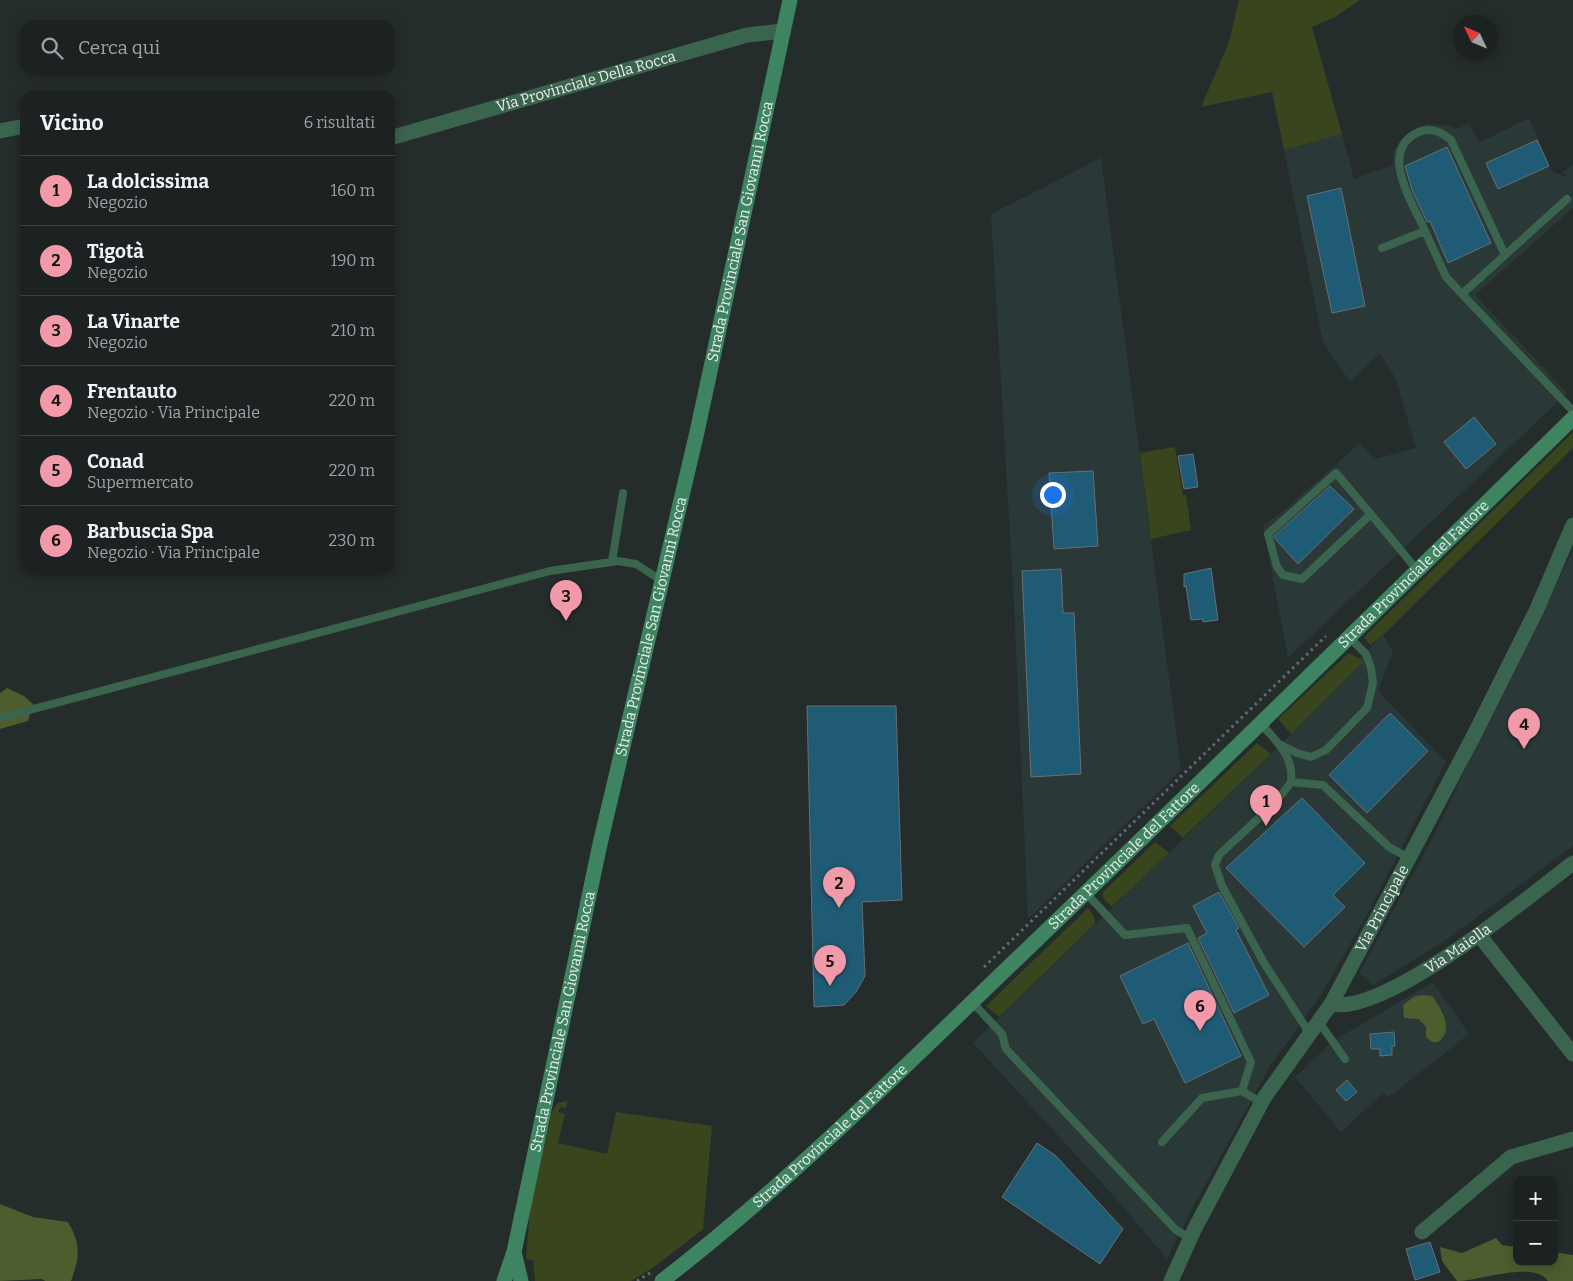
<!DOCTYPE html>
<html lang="it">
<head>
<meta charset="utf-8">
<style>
	:root { --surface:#1c2121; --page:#292e2e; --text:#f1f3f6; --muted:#a0a3a5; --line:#3a3e3f; --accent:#f39aaa }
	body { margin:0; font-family:Bitter,serif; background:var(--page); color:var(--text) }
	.controls { position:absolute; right:15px; bottom:15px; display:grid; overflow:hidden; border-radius:10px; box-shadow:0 2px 12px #0003 }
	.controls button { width:45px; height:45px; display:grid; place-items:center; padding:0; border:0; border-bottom:1px solid var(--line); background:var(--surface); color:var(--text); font:25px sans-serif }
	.compass { position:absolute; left:1453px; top:15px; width:45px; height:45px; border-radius:50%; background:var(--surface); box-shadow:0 2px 12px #0003; rotate:314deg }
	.you { position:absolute; left:1052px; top:494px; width:18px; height:18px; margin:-12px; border:4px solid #fff; border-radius:50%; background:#1a73e8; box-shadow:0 0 0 8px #1a73e833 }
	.badge { display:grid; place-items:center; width:32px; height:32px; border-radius:50%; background:var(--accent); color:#111; font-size:16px; font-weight:700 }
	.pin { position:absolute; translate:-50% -41px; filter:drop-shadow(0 1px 2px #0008) }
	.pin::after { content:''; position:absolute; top:26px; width:18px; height:15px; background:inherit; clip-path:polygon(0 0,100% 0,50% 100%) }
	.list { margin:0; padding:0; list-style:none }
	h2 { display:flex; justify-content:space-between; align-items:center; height:65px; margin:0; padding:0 20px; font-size:21px }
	h2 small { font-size:16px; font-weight:400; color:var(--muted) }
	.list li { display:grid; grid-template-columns:32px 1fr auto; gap:15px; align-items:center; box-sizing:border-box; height:70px; padding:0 20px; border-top:1px solid var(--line) }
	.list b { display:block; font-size:19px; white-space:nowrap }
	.list p { margin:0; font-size:16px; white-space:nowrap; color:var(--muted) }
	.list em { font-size:16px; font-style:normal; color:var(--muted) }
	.icon { flex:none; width:28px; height:28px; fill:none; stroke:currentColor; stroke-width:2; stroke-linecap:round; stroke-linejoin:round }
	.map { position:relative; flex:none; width:1573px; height:1281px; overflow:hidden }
	.search { position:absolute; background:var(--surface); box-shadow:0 2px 12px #0003; left:20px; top:20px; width:375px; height:55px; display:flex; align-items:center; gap:12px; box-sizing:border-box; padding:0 18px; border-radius:15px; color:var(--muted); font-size:19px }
	.panel { position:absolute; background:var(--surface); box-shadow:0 2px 12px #0003; left:20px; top:90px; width:375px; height:485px; border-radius:15px }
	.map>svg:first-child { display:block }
</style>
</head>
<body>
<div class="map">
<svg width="1573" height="1281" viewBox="0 0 1573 1281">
	<rect width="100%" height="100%" fill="#252c2c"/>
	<!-- built -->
	<path fill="#2a3938" d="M1529 118 1552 171 1567 178 1563 172 1573 164V208L1475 295 1567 393 1288 658 1263 525 1281 513 1360 443 1375 459 1416 448 1396 379 1380 353 1350 382 1323 342 1284 150 1342 134 1354 179 1393 165V152L1402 138 1413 129 1427 124 1445 125 1458 129 1469 123 1479 143Z
		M1101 158 1181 770 1028 919 1014 602 991 214Z
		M1573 551V846L1446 940 1373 985 1359 973 1440 824 1494 706Z
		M1383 635 1393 651 1378 691 1446 762 1365 918 1321 995 1270 1066 1193 1207 1167 1259 1120 1203 973 1043 1271 754 1363 662 1359 659Z
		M1433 982 1469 1034 1389 1097 1383 1093 1341 1132 1295 1077 1333 1041Z"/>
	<!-- green -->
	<path fill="#39461d" d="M1239 0H1360L1335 17 1312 27 1342 134 1284 150 1272 92 1201 107 1229 42Z
		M1573 432V448L1383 635 1370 645 1364 637Z
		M1175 447 1183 496 1186 495 1191 530 1151 539 1140 453Z
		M1349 653 1364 661 1291 734 1278 719Z
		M1257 743 1271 754 1183 838 1170 826Z
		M1155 842 1169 853 1112 907 1103 898V892Z
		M1088 908 1094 916 1095 924 999 1017 986 1006Z
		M567 1101 566 1108 560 1107 558 1112 565 1114 558 1143 607 1154 616 1112 712 1126 703 1229 654 1267 631 1281H535L533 1260 526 1259 530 1209 552 1111 558 1103Z"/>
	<!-- forest -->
	<path fill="#4d5d2e" d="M7 688 24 696 33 704 28 721 0 729V693Z
		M1424 995 1432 996C1441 1008 1455 1030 1438 1042H1432L1426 1037V1027L1419 1019 1404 1018 1403 1005 1415 996Z
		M0 1204 33 1217 68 1222C81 1244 80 1257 71 1281H45L42 1279 0 1281Z
		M1496 1238 1502 1245 1517 1247V1262H1554V1252L1573 1255V1281H1548C1535 1260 1478 1281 1457 1281L1442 1261 1440 1247 1462 1253Z"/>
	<!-- building -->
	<path fill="#1f5b74" stroke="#686f72" d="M1537 140 1549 166 1498 189 1486 163Z
		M1447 147 1491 243 1448 263 1430 221 1427 222 1412 190 1405 166Z
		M1341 188 1365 306 1332 313 1307 196Z
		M1474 417 1496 444 1466 469 1444 442Z
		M1193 454 1198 487 1184 489 1178 456Z
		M1093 471 1098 546 1054 549 1049 473Z
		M1330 486 1354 509 1298 564 1276 540 1274 536Z
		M1211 568 1218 620 1203 622V619L1191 620 1186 586 1184 587V574Z
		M1061 569 1063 613H1074L1081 774 1031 777 1022 571Z
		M807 706H896L902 900 862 902 865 976 856 992 844 1005 814 1007Z
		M1390 713 1428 751 1367 813 1329 775Z
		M1302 798 1365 863 1333 895 1345 907 1304 947 1226 868Z
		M1219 892 1239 928 1236 930 1269 995 1234 1013 1198 938 1207 933 1193 906Z
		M1188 943 1241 1056 1185 1083 1154 1019 1143 1024 1120 976Z
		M1394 1032 1395 1046H1392V1055L1380 1056V1049H1371L1370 1034Z
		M1347 1080 1357 1092 1346 1101 1336 1090Z
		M1037 1143 1056 1156 1123 1229 1100 1264 1002 1197Z
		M1430 1242 1440 1272 1415 1280 1406 1249Z"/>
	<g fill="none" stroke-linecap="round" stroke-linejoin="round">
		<!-- path -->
		<path stroke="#656b6b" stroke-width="3" stroke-dasharray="2.5 4" stroke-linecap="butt" d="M984 967 1326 636
			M637 1281 650 1273"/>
		<!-- service -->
		<path stroke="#3b644e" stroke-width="8" d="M1567 199 1462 294 1573 411
			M1425 231C1413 203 1377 150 1419 132 1431 127 1442 132 1451 140L1505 255
			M1382 248 1425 231 1446 277 1462 294
			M1371 514 1302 579 1283 575 1277 567 1268 534 1336 473C1363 505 1391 538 1417 570
			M612 562 623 493
			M0 718 550 571 618 561 636 564 662 581
			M1261 724C1275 739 1294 757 1291 780 1290 792 1231 843 1219 855L1215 865 1222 886 1264 963 1310 1034
			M1281 745 1297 753 1311 757 1326 750 1367 708 1373 683 1371 668 1366 654 1349 637
			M1291 782 1323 785 1389 847 1409 858
			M1086 893 1125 935 1187 928 1251 1062 1242 1091 1262 1103
			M972 1002 1002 1034 1006 1049 1176 1230 1190 1238
			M1319 1022 1345 1059
			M1162 1142 1202 1098 1242 1091"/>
		<!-- minor -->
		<g stroke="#3b644e" stroke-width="15">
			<path d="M0 131 25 126"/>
			<path id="s1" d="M390 138 747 35 783 31"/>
			<path d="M1479 935 1573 1054"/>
			<path id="s2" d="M1331 1004C1385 1016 1527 898 1573 863"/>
			<path d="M1422 1232 1511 1157 1573 1139"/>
			<path id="s3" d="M1171 1281 1194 1230 1264 1098 1331 1004 1409 858 1472 739 1537 609 1573 525"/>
		</g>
		<!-- secondary -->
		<g stroke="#3f8461" stroke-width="15">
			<path d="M514 1252 521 1281"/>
			<path id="s4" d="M504 1281 514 1252 600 844 697 432 790 0"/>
			<path id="s5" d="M662 1281C790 1182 904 1067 1021 955 1207 777 1390 597 1573 418"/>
		</g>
	</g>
	<g text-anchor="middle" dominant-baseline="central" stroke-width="4" stroke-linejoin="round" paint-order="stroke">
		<!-- street labels -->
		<g font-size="15" fill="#e9eded" stroke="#111414">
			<text stroke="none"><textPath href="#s1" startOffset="204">Via Provinciale Della Rocca</textPath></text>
			<text stroke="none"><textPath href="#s4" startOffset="1076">Strada Provinciale San Giovanni Rocca</textPath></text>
			<text stroke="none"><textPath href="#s5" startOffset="1032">Strada Provinciale del Fattore</textPath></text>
			<text stroke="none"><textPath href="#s4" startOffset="671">Strada Provinciale San Giovanni Rocca</textPath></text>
			<text stroke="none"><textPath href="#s5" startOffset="628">Strada Provinciale del Fattore</textPath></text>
			<text stroke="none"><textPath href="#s3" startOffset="429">Via Principale</textPath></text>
			<text stroke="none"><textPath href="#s2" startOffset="141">Via Maiella</textPath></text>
			<text stroke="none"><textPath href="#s4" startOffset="266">Strada Provinciale San Giovanni Rocca</textPath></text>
			<text stroke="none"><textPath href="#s5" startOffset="222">Strada Provinciale del Fattore</textPath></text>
		</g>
	</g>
</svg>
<div class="controls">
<button>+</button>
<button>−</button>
</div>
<svg class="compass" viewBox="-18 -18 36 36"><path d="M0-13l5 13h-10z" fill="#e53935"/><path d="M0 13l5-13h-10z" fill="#a0a3a5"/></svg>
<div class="you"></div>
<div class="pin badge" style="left:1266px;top:826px">1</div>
<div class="pin badge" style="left:839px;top:908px">2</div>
<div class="pin badge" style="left:566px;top:621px">3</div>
<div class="pin badge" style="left:1524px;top:749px">4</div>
<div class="pin badge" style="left:830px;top:986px">5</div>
<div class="pin badge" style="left:1200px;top:1031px">6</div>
<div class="search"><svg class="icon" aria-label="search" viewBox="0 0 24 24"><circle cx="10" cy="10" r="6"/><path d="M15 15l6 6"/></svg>Cerca qui</div>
<section class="panel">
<h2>Vicino<small>6 risultati</small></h2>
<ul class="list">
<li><span class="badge">1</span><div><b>La dolcissima</b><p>Negozio</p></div><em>160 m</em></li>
<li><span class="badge">2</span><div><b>Tigotà</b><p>Negozio</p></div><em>190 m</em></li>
<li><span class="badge">3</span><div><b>La Vinarte</b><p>Negozio</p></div><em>210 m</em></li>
<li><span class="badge">4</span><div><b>Frentauto</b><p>Negozio · Via Principale</p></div><em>220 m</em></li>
<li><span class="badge">5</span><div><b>Conad</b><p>Supermercato</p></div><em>220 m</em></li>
<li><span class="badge">6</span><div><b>Barbuscia Spa</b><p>Negozio · Via Principale</p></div><em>230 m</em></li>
</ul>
</section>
</div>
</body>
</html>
